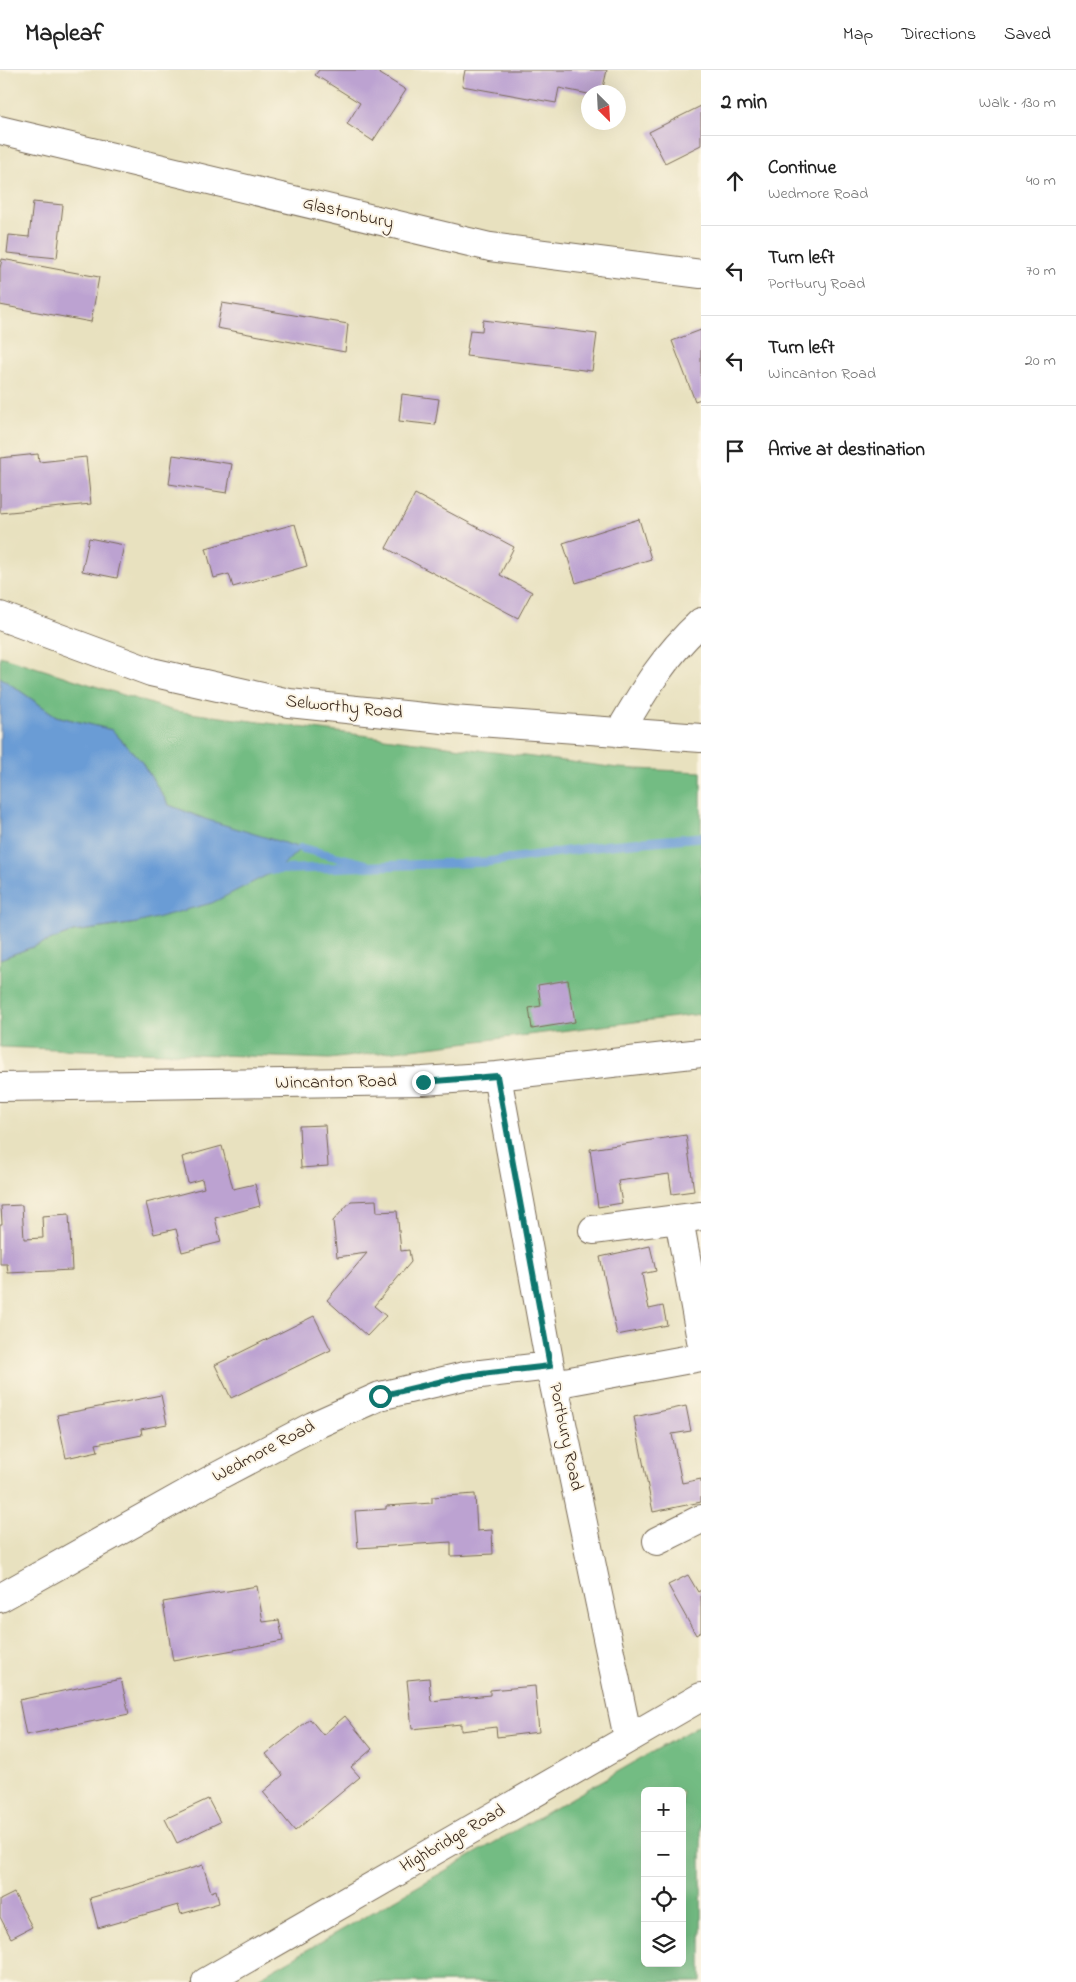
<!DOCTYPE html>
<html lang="en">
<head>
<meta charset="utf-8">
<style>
	:root { --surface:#fff; --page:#f2f2f2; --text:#222; --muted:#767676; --line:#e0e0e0 }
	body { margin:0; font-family:"Indie Flower",sans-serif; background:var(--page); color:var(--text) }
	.controls { position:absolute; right:15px; bottom:15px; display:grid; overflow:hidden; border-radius:8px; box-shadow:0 5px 20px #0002 }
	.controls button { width:45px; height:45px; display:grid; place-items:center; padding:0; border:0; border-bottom:1px solid var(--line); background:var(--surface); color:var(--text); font:25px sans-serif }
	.compass { position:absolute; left:581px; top:15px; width:45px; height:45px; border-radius:50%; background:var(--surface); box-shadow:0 5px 20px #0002; rotate:156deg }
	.stop { position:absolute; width:15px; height:15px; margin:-11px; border:4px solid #0f766e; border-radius:50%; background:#fff }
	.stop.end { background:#0f766e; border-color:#fff; box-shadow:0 1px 5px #0008 }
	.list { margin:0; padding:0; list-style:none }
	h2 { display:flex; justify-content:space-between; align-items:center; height:65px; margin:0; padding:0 20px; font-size:21px }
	h2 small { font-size:16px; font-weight:400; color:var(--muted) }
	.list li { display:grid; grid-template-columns:32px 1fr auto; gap:15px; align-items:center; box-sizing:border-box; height:90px; padding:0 20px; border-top:1px solid var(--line) }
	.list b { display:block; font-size:19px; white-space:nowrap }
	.list p { margin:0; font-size:16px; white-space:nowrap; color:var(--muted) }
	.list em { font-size:16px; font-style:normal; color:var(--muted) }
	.icon { flex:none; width:28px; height:28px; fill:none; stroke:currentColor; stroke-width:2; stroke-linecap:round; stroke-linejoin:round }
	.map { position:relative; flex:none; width:701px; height:1912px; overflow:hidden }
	header { display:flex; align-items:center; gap:30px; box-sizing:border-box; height:70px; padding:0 25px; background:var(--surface); border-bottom:1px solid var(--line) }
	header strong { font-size:24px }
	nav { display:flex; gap:28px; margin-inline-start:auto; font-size:18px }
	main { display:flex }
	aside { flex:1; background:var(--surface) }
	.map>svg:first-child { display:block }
</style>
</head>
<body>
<header>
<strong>Mapleaf</strong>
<nav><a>Map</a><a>Directions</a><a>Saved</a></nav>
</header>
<main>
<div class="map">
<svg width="701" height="1912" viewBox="0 0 701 1912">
	<rect width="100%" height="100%" fill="#fcf5e5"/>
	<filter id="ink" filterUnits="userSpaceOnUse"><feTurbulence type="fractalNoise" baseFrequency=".02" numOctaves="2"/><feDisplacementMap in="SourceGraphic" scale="10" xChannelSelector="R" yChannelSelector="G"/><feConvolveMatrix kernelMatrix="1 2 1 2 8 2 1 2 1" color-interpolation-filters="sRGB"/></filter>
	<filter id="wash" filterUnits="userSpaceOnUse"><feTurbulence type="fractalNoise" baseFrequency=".0096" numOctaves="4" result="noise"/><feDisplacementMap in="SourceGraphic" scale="20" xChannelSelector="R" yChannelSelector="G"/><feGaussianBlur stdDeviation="1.12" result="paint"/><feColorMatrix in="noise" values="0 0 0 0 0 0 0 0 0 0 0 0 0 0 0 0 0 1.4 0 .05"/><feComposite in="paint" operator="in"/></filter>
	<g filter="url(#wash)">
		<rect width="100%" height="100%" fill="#e8e1bf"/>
		<!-- forest -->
		<path fill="#73bc83" stroke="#577350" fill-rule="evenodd" d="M0 586 174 641 618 698 701 702V944L329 989 0 977V889L73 862 137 853 205 749 169 735 141 691 112 660 56 646 0 607Z
			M701 1654V1912H251ZM645 1721H682V1893H645Z"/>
		<!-- water -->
		<path fill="#6b9cd5" stroke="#53637a" d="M0 607 56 646 112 660 141 691 169 735 205 749 301 778 279 799 212 833 137 853 73 862 0 889Z"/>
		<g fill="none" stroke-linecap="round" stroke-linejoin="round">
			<!-- stream -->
			<path stroke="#6b9cd5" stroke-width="9" d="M301 778 365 794
				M268 800 487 792 610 775 701 767"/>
		</g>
		<g id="blocks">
			<!-- building -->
			<path fill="#bca2d1" d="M319 0H374L406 20 373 71 347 54 360 33 315 5Z
				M465 0H607L602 22 588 24 559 18 556 33 462 16Z
				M701 36V75L665 93 649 62Z
				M33 132 63 135 57 188 7 183 9 165 29 167Z
				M2 189 99 207 91 252 0 235V198Z
				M222 233 348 254 345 282 217 258Z
				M483 250 597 264 592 301 466 286 470 260 482 261Z
				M701 260V329L695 331 672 271Z
				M402 324 439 329 435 355 399 351Z
				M38 384 39 392 86 387 91 434 0 443V388Z
				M173 385 232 394 227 423 169 414Z
				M415 424 514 477 500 505 532 522 518 548 386 478Z
				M639 449 651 489 576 513 563 473Z
				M295 454 307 496 233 517 229 504 214 508 206 478Z
				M89 468 124 475 117 508 82 501Z
				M568 910 575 952 532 959 529 938 541 936 538 915Z
				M325 1055 328 1096 301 1098 299 1056Z
				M686 1065 694 1121 672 1124 669 1104 618 1111 622 1133 598 1137 590 1079Z
				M222 1076 233 1119 255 1114 260 1136 215 1148 221 1172 182 1182 176 1159 154 1164 146 1133 204 1118 202 1109 188 1113 182 1087Z
				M376 1130 377 1142 397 1141 401 1181 409 1180 411 1192 374 1236 386 1246 367 1266 327 1230 367 1183 337 1187 333 1151 351 1131Z
				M22 1135 24 1169 43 1168 42 1146 69 1144 72 1200 8 1203 7 1194H0V1154H2L1 1136Z
				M650 1176 656 1201 642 1204 649 1239 663 1236 667 1255 617 1265 600 1187Z
				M314 1246 331 1280 231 1328 215 1295Z
				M161 1325 167 1354 141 1359 142 1365 96 1374 98 1381 66 1388 57 1345Z
				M686 1336 691 1361 672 1364 682 1413 701 1409V1432L653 1442 634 1347Z
				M475 1424 477 1461 492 1460 493 1484 451 1486V1472L358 1478 355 1441 386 1439V1436L432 1433V1427Z
				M688 1505 698 1522 701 1520V1562L696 1565 668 1515Z
				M257 1516 263 1552 279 1550 283 1571 173 1591 163 1532Z
				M429 1608 431 1631 490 1625V1620L535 1616 539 1662 497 1667 496 1657 461 1661V1654L412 1659 407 1610Z
				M121 1609 129 1644 26 1665 19 1630Z
				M345 1646 372 1679 351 1697 360 1707 295 1761 263 1722 283 1705 266 1684 310 1649 323 1665Z
				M208 1729 220 1752 177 1773 165 1749Z
				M203 1795 211 1822 216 1820 219 1833 181 1844 178 1835 98 1858 90 1828Z
				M14 1823 32 1857 11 1868 0 1847V1830Z"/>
		</g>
	</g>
	<g filter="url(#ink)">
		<use href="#blocks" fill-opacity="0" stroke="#786a56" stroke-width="1"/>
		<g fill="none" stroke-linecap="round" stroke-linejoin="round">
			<defs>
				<path id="minor" d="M0 60 490 177 701 204
					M0 546 151 602 289 633 452 650 701 668
					M619 663C644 620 664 586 701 552
					M497 1006 550 1296 628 1668
					M0 1017 423 1011 497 1006 701 983
					M679 1149 701 1270
					M593 1160 701 1146
					M554 1314 701 1287
					M657 1471 701 1449
					M0 1528 214 1408 313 1356 380 1326 464 1306 550 1296
					M206 1912 701 1627"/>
			</defs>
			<!-- minor casing -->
			<use href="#minor" stroke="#786a56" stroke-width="30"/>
			<!-- minor -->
			<use href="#minor" stroke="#fff" stroke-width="28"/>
		</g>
	</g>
	<g fill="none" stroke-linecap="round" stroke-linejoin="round" filter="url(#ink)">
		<!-- route -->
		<path stroke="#0f766e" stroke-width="6" d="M380 1326 464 1306 550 1296 497 1006 423 1012"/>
	</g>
	<g text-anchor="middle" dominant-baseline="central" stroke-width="4" stroke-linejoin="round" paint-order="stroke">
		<!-- street labels -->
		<g font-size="18" fill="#3b2a1e" stroke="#fcf5e5">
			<text transform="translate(348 144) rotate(13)">Glastonbury</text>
			<text transform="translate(344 638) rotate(6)">Selworthy Road</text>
			<text transform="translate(336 1013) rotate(-1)">Wincanton Road</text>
			<text transform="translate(565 1367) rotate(78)">Portbury Road</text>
			<text transform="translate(264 1382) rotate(-28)">Wedmore Road</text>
			<text transform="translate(453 1769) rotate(-30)">Highbridge Road</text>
		</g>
	</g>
</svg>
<div class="controls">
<button>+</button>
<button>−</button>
<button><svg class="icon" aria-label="locate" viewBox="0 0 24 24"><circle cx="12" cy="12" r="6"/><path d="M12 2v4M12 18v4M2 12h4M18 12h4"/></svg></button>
<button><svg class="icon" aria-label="layers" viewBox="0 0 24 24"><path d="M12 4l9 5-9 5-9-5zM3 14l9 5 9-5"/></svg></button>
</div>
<svg class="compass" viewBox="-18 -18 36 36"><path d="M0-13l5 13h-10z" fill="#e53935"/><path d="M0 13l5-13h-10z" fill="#767676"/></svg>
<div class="stop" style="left:380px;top:1326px"></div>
<div class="stop end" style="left:423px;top:1012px"></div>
</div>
<aside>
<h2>2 min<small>Walk · 130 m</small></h2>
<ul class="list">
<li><svg class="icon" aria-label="ahead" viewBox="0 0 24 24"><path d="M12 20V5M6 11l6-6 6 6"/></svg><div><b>Continue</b><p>Wedmore Road</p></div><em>40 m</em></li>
<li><svg class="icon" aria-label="left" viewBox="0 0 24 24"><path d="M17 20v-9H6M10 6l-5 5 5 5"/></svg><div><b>Turn left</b><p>Portbury Road</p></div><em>70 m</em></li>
<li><svg class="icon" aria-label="left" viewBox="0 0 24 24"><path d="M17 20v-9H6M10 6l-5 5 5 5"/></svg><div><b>Turn left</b><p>Wincanton Road</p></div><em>20 m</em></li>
<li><svg class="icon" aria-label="arrive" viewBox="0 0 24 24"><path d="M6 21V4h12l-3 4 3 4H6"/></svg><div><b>Arrive at destination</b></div></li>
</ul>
</aside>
</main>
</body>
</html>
